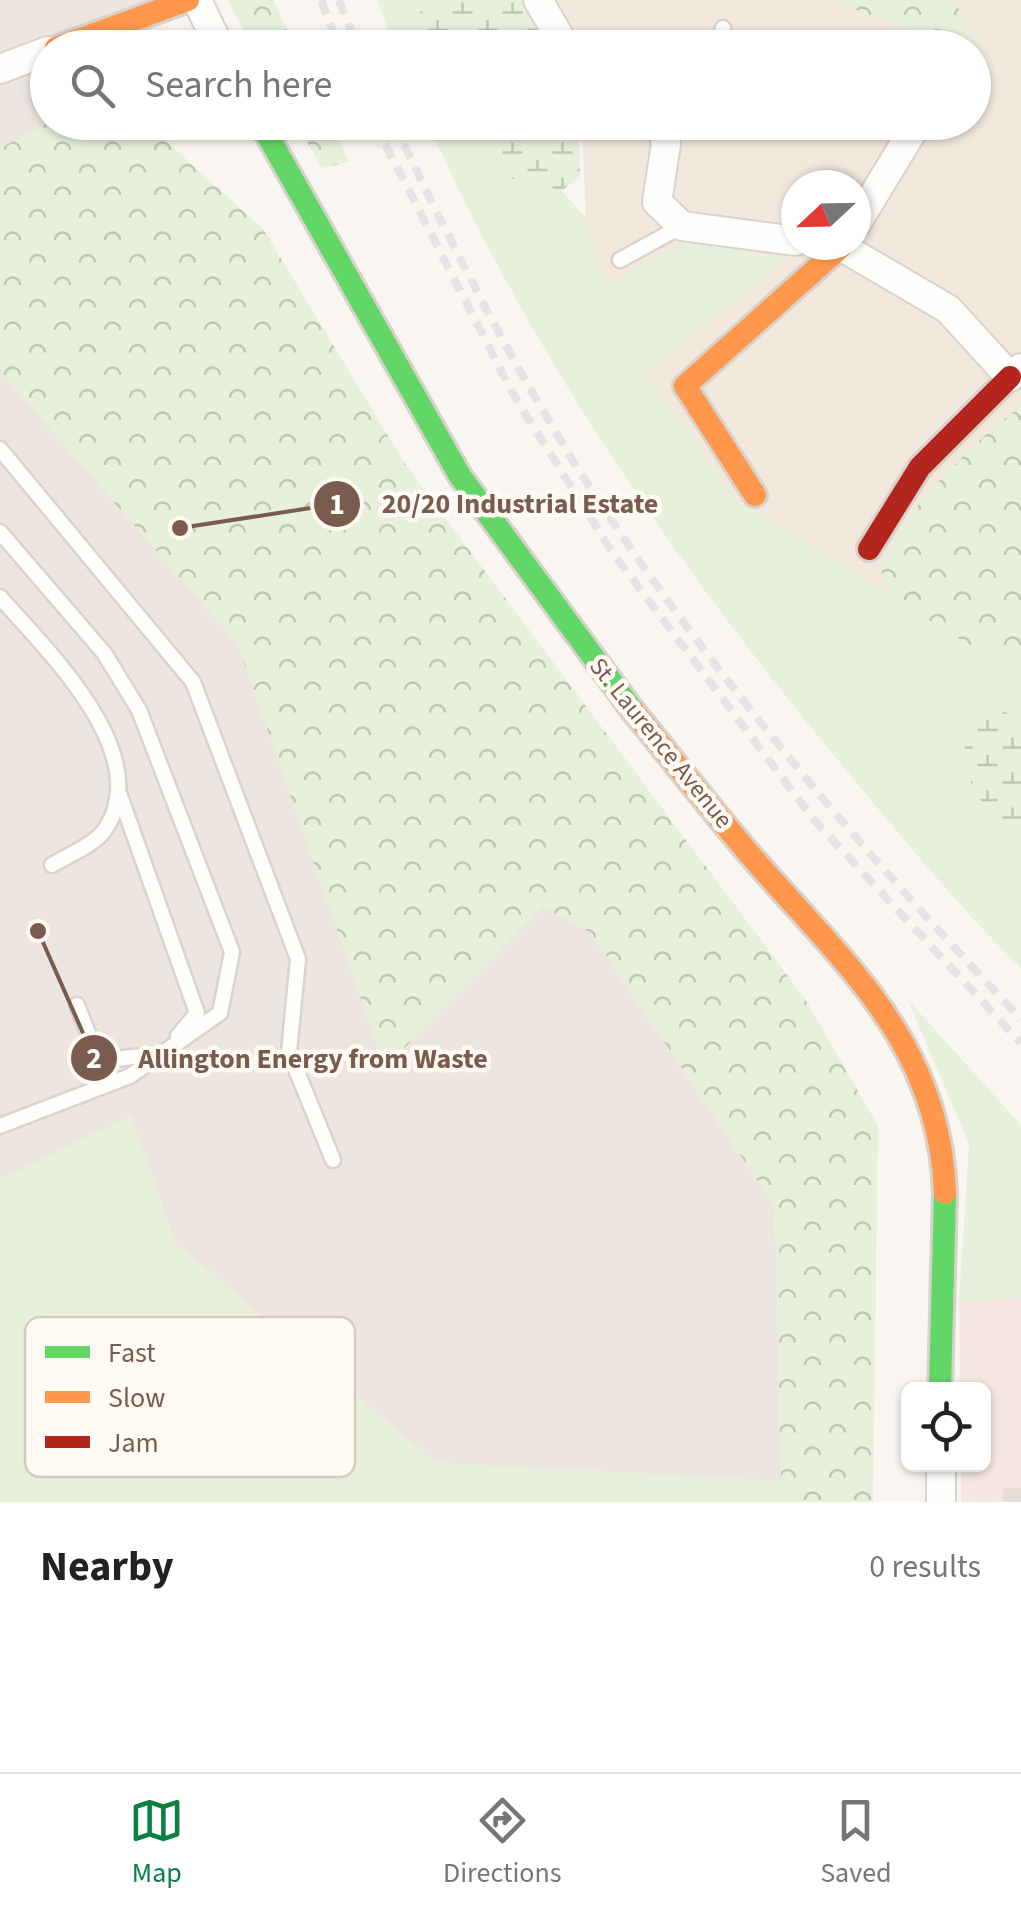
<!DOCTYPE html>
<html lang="en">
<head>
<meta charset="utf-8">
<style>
	:root { --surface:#fff; --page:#f6f6f6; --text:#222; --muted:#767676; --line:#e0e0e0; --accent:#0b8043 }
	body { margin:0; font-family:"Source Sans 3",sans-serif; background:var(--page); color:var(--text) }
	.controls { position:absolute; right:30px; bottom:30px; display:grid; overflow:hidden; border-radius:15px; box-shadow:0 2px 8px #0004 }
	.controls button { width:90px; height:90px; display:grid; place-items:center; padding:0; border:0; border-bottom:2px solid var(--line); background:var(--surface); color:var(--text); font:50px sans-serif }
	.compass { position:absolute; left:781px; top:170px; width:90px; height:90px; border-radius:50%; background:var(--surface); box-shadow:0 2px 8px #0004; rotate:248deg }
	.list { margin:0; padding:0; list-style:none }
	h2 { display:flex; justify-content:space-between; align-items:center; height:130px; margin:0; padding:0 40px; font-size:42px }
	h2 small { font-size:32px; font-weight:400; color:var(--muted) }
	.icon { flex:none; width:55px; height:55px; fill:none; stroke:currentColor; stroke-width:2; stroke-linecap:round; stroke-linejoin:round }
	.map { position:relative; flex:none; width:1021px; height:1502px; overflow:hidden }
	.search { position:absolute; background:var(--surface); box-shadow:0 2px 8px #0004; left:30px; right:30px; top:30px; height:110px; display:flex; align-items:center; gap:25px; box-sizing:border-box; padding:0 35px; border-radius:55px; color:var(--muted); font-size:38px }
	.sheet { height:270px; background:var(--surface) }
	nav { display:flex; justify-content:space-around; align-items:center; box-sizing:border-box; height:140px; border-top:2px solid var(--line); background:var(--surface); font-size:28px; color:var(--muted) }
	nav a { display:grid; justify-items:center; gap:5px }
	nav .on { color:var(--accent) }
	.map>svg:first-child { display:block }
</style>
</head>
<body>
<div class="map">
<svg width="1021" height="1502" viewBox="0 0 1021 1502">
	<defs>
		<pattern id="forest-crowns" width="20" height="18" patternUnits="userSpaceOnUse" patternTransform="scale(2.5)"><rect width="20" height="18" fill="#e7f0db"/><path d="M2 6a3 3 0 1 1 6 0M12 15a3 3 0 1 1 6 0" fill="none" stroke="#c0c6b4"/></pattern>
		<pattern id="wetland-marsh" width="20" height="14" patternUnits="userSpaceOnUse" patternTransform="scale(2.5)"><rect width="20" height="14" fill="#e7f0db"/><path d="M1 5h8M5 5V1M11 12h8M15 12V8" fill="none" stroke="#c0c6b4"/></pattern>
	</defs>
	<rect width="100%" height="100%" fill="#f9f5f0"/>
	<!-- residential -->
	<path fill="#f2e8de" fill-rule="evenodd" d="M527 0H830L956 47H548Z
		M954 0H1021V674L736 500 645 372 603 286 586 217 582 123 974 122V54L985 57ZM796 185H856V245H796Z"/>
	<!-- commercial -->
	<path fill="#f6e8e1" d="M1021 1297V1502H961V1465L984 1464V1390L960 1389 959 1301Z"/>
	<!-- industrial -->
	<path fill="#ede5e0" d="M0 0H147L127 47 48 48V122L129 123 591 933 775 1207 781 1481 436 1463 175 1243 131 1116 0 1180Z"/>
	<!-- grass -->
	<path fill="#e7f0db" d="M377 0H422L435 47H395Z
		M428 123H469L505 176 561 191 586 217 604 285 687 242 787 259 646 372 736 500 1021 674V968C956 904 899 834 841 764 678 567 532 357 428 123Z
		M908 1000 1021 1125V1297L959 1301 969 1144Z
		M131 1115 175 1243 436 1463 781 1481 771 1502H0V1180Z"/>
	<!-- forest -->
	<path fill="url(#forest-crowns)" d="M227 0H273L295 47H254Z
		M830 0H954L986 58 974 54V48L956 47Z
		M48 123H146L263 229 407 467 805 999 878 1126 873 1502H771L781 1481 775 1207 591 933 543 907 385 1068 238 645 0 371V148Z
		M296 123H331L349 162 322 168Z
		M1021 407V674C990 655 902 611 885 584 860 547 991 425 1021 407Z"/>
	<!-- wetland -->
	<path fill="url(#wetland-marsh)" d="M421 0H524L544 47H434L420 16Z
		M469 123H572L579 138 580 177 561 191 505 177Z
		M997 709 1021 718V850C987 807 944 773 975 717Z"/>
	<!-- building -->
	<path fill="#e6ddd7" d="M1003 1488H1021V1502H1003Z"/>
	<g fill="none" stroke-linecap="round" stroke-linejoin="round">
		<defs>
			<path id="lane" d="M717 48 723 28
				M620 260 682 226
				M0 449 193 682 298 959 289 1052 333 1160
				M0 532 104 653 139 710 232 952 220 1013 130 1076 0 1126
				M0 597C45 649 158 755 104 831 95 844 67 856 52 865
				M118 790 197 1013 178 1036
				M77 1005 91 1041 115 1059 160 1054"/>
			<path id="street" d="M197 0 220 48
				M538 0 566 48
				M0 69 48 51
				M643 122 663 130 666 144 657 202 682 226 796 241
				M856 224 918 122
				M825 245 842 247 948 309 1010 377 1021 368
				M941 1464V1502"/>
			<path id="fast" d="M260 122 460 476 633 711
				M940 1390 945 1193"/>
			<path id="slow" d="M56 48 188 0
				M755 495 685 386 843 245
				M633 711C675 762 715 815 758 864 848 967 940 1046 945 1193"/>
			<path id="jam" d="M869 549 920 467 1010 377"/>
		</defs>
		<!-- lane casing -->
		<use href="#lane" stroke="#d9d2cd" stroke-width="19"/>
		<!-- street casing -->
		<use href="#street" stroke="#d9d2cd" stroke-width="32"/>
		<!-- fast casing -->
		<use href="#fast" stroke="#d9d2cb" stroke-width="28"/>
		<!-- slow casing -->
		<use href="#slow" stroke="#d9d2cb" stroke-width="28"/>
		<!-- jam casing -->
		<use href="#jam" stroke="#d9d2cb" stroke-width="28"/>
		<!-- lane -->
		<use href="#lane" stroke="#fefefd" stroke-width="14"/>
		<!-- street -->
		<use href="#street" stroke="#fefefd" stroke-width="28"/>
		<!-- fast -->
		<use href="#fast" stroke="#63d668" stroke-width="22"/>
		<!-- slow -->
		<use href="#slow" stroke="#ff974d" stroke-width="22"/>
		<!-- jam -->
		<use href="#jam" stroke="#b3261e" stroke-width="22"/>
		<!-- rail -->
		<path stroke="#e6e3e7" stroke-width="8" stroke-dasharray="15 10" stroke-linecap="butt" d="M321 0 340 48
			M339 0 358 48
			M374 122 513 394 610 549 814 820 1021 1043
			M393 122C462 266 534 409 625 540 743 712 878 868 1021 1019"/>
	</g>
	<g text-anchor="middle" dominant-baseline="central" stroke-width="9" stroke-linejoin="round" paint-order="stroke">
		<!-- street labels -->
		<g font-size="25" fill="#795c4d" stroke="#fffaf3">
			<text transform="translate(661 743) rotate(51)">St. Laurence Avenue</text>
		</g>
	</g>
	<!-- legend -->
	<rect x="25" y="1317" width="330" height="160" rx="15" fill="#fffaf3" stroke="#d7cbc1" stroke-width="2.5"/>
	<rect x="45" y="1346" width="45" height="12" fill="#63d668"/>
	<rect x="45" y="1391" width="45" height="12" fill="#ff974d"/>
	<rect x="45" y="1436" width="45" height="12" fill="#b3261e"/>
	<g font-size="28" fill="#795c4d">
		<text x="108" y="1362">Fast</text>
		<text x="108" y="1407">Slow</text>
		<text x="108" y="1452">Jam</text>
	</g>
	<!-- callouts -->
	<path fill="none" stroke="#795c4d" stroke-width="4" d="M180 528L337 504M38 931L94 1058"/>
	<g fill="#795c4d" stroke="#fffaf3" stroke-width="4">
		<circle cx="180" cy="528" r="10"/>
		<circle cx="38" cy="931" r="10"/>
		<circle cx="337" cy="504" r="25"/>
		<circle cx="94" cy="1058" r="25"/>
	</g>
	<g font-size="30" text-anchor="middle" font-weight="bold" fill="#fff">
		<text x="337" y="514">1</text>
		<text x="94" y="1068">2</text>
	</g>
	<g font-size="28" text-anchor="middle" font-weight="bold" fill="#795c4d" stroke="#fffaf3" stroke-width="9" stroke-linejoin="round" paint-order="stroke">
		<text x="520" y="513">20/20 Industrial Estate</text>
		<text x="313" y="1068">Allington Energy from Waste</text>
	</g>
</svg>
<div class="controls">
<button><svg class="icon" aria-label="locate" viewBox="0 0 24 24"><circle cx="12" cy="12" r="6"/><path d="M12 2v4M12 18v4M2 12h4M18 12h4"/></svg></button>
</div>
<svg class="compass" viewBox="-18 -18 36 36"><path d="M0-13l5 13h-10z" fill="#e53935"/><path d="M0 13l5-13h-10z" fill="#767676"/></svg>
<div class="search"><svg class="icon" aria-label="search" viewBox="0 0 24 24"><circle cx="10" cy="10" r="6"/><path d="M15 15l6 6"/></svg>Search here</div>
</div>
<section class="sheet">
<h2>Nearby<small>0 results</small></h2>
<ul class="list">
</ul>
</section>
<nav>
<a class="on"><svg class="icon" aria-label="map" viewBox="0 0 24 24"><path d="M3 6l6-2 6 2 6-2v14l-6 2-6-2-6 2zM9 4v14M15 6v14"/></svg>Map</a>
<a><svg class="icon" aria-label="directions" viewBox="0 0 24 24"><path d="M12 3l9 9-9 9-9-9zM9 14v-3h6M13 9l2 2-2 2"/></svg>Directions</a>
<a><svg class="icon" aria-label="saved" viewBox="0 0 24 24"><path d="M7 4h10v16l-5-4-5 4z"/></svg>Saved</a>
</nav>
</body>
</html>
